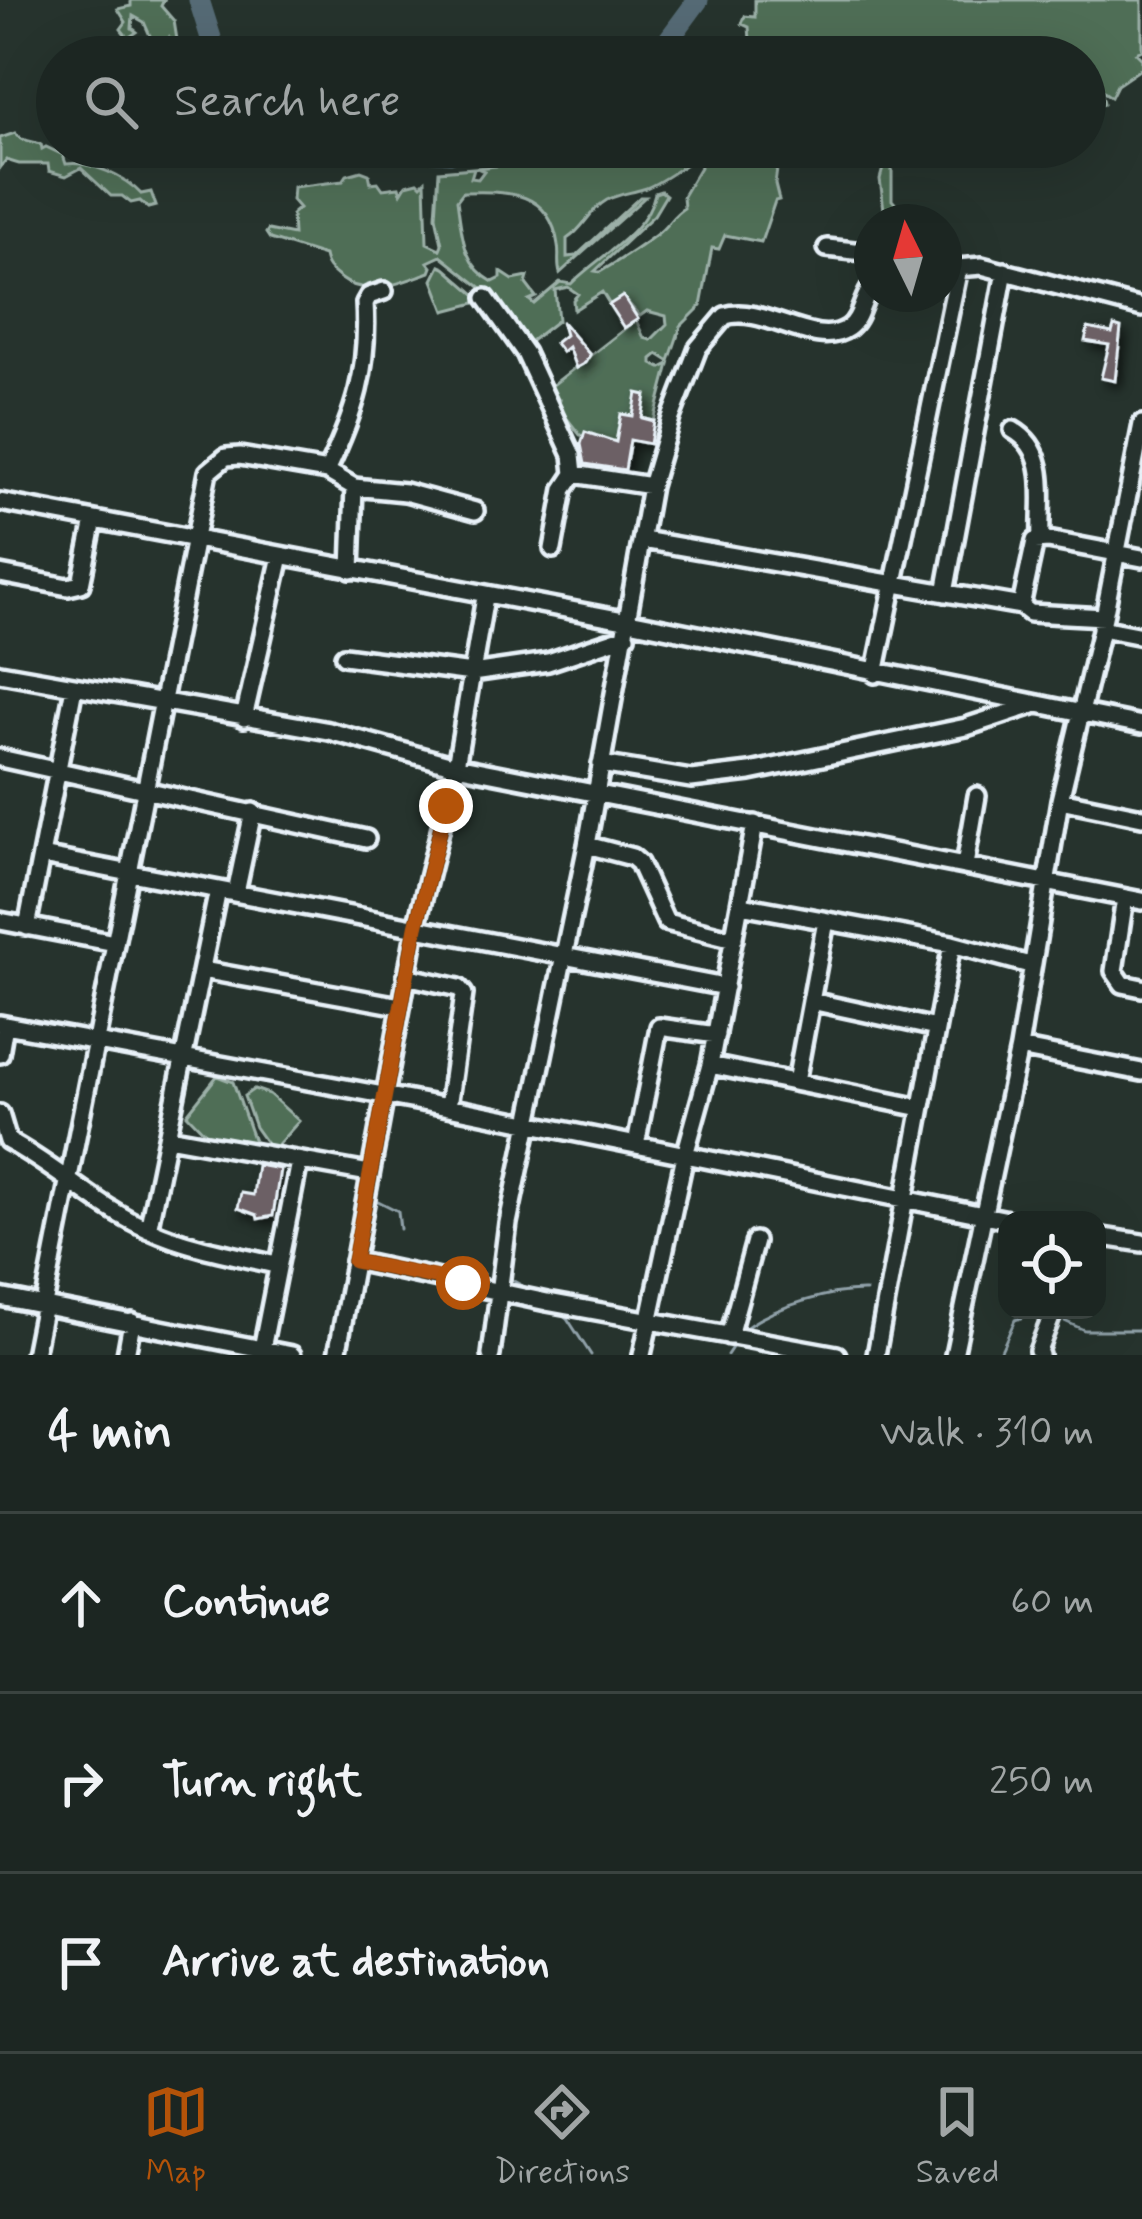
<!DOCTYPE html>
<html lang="en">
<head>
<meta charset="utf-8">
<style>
	:root { --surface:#1c2622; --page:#29322f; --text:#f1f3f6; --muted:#a0a5a5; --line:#3a4340; --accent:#b45309 }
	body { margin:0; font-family:Mynerve,sans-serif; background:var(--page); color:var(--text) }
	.controls { position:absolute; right:36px; bottom:36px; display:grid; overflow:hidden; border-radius:24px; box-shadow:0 12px 48px #0002 }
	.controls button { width:108px; height:108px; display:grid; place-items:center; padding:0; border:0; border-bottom:3px solid var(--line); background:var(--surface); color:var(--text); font:60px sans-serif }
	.compass { position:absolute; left:854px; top:204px; width:108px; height:108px; border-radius:50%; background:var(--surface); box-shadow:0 12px 48px #0002; rotate:355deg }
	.stop { position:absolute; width:36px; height:36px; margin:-27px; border:9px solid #b45309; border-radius:50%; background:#fff }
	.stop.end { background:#b45309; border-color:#fff; box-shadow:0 3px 12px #0008 }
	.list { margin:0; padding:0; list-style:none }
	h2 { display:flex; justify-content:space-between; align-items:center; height:156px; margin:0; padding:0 48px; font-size:51px }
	h2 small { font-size:39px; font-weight:400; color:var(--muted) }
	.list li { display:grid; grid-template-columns:78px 1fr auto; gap:36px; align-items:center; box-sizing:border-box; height:180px; padding:0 48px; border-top:3px solid var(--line) }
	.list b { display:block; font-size:45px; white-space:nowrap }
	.list em { font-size:39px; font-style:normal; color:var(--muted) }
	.icon { flex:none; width:66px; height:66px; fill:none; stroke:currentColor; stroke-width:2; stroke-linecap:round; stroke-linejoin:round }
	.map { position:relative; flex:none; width:1142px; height:1355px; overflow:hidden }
	.search { position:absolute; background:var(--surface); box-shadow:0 12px 48px #0002; left:36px; right:36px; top:36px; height:132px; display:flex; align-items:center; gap:30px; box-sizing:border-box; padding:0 42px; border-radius:66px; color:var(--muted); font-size:45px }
	.sheet { height:696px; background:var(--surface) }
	nav { display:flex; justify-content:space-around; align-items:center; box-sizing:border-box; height:168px; border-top:3px solid var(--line); background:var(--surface); font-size:33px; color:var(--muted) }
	nav a { display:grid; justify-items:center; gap:6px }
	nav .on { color:var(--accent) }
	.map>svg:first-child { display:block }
</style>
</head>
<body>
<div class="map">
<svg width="1142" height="1355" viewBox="0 0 1142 1355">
	<defs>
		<filter id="shadow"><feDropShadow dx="5.5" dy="5.5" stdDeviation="6" flood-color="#0009"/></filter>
	</defs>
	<rect width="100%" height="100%" fill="#26332d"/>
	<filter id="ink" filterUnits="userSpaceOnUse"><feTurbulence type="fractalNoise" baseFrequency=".00833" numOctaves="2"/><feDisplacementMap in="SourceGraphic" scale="24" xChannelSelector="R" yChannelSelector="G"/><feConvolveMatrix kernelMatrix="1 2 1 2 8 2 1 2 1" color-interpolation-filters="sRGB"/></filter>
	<g filter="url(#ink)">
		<!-- green -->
		<path fill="#4f6e57" stroke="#9cb0a8" stroke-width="3" d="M131 0H164L161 6 174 21 178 46 170 38V47L182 57H151L146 48 132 50V46L144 43 143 39 151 38 144 22 133 16 132 28 137 32 128 38 121 29 126 22 118 9 131 6Z
			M755 0H1142V50L1136 53 1142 59V68L1117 85 1111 97 1101 90 1104 103 1088 113 1085 110V57H777L750 40 749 27 742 24 745 16 755 17Z
			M15 133 21 139 41 144 42 149 46 147 63 155 66 164C91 160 126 178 141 194L151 192 156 206 148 208 140 201 131 203 122 196H111L81 168 66 176 49 171 48 164H19L6 160 0 168V138Z
			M607 147H707C697 158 657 185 643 189 630 193 619 194 607 200 588 211 585 228 567 239V257L576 256 640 197H645L560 273C557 263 560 255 558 245 550 190 508 191 463 192L457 200C462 233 462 265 493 282L501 278V272L513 280 528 277 526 284 536 297 529 300 534 304 560 282 571 284C597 257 647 233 655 193L661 191 666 195 654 215 595 271 600 272C620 260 639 248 657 234 668 226 672 215 684 208L683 196 700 167 698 159 707 156 713 147H780L775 184 779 200 775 201 761 242 725 235 719 249 712 248 701 306 681 326 669 361 658 354 652 359V364L661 368 669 364 654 421 642 418 643 408 633 416 622 414 616 442 580 435 558 407 560 400H555L550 387 636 320 644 338 651 340 667 324 666 316 647 311 640 316 623 297 610 305 602 292 574 310 573 300 578 294 568 287 555 290 558 320 527 344 521 342 497 300 441 256 428 262 432 267 430 272C401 282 367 299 340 278 330 270 326 267 324 256L270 239 266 233 268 230 293 235 292 214 299 208 292 200 293 187 343 181 347 175 361 171 369 174 371 183 378 182 383 189 399 187 401 193 406 185 418 182 421 185 425 181 427 243 440 249 442 244 436 216 439 171 474 168 471 178 478 179 484 171 477 168 571 158Z
			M868 147H923L907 157 892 154V200L912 222H892L885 217 880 179 885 161Z
			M440 266 445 268 483 301 445 311 433 280Z
			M217 1076 233 1082 257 1150 216 1144 187 1114Z
			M254 1089 269 1094 299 1121 272 1151 255 1127 244 1096Z"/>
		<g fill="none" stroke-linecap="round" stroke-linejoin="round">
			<!-- stream -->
			<path stroke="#90a1a9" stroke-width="3" d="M374 1199 398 1211 400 1229
				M431 1266 452 1274
				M461 1276 484 1274
				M510 1279 530 1290
				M557 1310 567 1318 591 1355
				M1060 1319 1084 1330H1142
				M744 1329C773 1307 831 1290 866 1291
				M727 1355 733 1346
				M999 1355 1015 1320 1034 1313 1045 1315"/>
			<!-- river -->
			<path stroke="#556b74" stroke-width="21" d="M199 0 217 57
				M656 57 698 0
				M373 147 450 153 476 147"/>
		</g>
		<!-- building -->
		<path fill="#6c6165" stroke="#e8f1f8" stroke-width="3" filter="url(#shadow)" d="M623 296 638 319 624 328 609 305Z
			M561 321 590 355 585 363 576 368 568 347 562 352 555 343 565 335Z
			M1114 326 1121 328 1115 381 1101 378 1109 345 1085 341 1088 328 1112 333Z
			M637 393 646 395 642 418 654 421 650 444 630 440 625 470 585 464 581 444 585 432 616 442 621 414 633 416Z
			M257 1165 280 1169 273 1216 258 1219 257 1215 238 1208 241 1193 253 1195Z"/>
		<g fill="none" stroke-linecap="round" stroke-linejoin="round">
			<defs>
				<path id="minor" d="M827 248 872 253
					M944 269 982 266 1142 308
					M486 298 525 353 572 455 574 474 564 489 553 549
					M1013 430C1052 452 1039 501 1041 540
					M327 471C355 412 369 370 365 303L369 296 384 291
					M574 474 651 486
					M0 502 629 621 1142 725
					M643 540 1021 606 1030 613 1104 617
					M351 570 354 487
					M0 574 68 587 81 584 94 520
					M945 593 1005 271
					M1021 606 1035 541 1048 540 1142 558
					M1101 628 1142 636
					M344 656 472 673 548 662 626 636
					M0 673 329 731 456 766 1142 901
					M875 674 959 268
					M244 718 281 556
					M0 758 366 839
					M601 764 691 779 750 772 966 727 1033 705
					M1060 800 1142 817
					M587 845 632 857 639 863 666 922 734 939
					M42 856 725 987
					M965 865 977 796
					M236 893 253 812
					M1125 898 1114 971 1123 984 1142 988
					M741 905 952 944 1030 965
					M0 921 115 943
					M27 927 74 687
					M202 970 400 1006
					M406 976 459 988 464 994 448 1107
					M811 1001 936 1028
					M0 1024 448 1107 1008 1220
					M1019 1048 1142 1072
					M0 1054 5 1025
					M710 1065 921 1108
					M796 1082 826 921
					M0 1114 8 1141C57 1167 98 1208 150 1230 190 1248 234 1255 276 1265
					M168 1137 369 1173
					M636 1145 659 1027 716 1035
					M148 1230 218 890
					M1097 1236 1142 1243
					M354 1261 547 1302 837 1355
					M0 1297 292 1355
					M729 1336 755 1241
					M262 1349 299 1162
					M34 1355 208 472 226 457 240 456 327 471 354 487 405 492 475 511
					M126 1355 132 1322
					M337 1355 416 927 456 766 485 597
					M491 1355 508 1223 587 845 651 486 671 418 698 348 725 316C764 304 815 351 848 328 861 320 862 298 872 286
					M642 1355 685 1155 710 1065 755 824
					M876 1355 952 944
					M954 1355 1019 1048 1060 800 1104 617 1142 424
					M1040 1355 1038 1351 1054 1310"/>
			</defs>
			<!-- minor casing -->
			<use href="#minor" stroke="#e8f1f8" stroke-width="24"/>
			<!-- minor -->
			<use href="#minor" stroke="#26332d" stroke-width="15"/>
		</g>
	</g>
	<g fill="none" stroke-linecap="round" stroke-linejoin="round" filter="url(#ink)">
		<!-- route -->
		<path stroke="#b45309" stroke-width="15" d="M446 806 416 927 354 1261 463 1283"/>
	</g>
</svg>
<div class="controls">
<button><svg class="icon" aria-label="locate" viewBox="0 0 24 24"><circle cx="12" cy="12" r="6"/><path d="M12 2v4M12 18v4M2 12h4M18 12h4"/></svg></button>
</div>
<svg class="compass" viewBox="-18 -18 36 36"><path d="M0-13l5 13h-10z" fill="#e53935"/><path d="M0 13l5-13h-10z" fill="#a0a5a5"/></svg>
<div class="stop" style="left:463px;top:1283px"></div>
<div class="stop end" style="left:446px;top:806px"></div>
<div class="search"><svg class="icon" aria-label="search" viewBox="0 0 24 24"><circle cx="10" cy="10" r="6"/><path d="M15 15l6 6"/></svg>Search here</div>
</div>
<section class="sheet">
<h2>4 min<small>Walk · 310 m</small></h2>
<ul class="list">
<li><svg class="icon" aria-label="ahead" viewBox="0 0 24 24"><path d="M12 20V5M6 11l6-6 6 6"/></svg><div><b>Continue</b></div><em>60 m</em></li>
<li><svg class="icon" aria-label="right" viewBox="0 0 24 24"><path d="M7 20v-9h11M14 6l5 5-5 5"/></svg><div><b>Turn right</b></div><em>250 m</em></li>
<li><svg class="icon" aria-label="arrive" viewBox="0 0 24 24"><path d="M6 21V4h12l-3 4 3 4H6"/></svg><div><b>Arrive at destination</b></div></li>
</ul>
</section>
<nav>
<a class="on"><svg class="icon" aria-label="map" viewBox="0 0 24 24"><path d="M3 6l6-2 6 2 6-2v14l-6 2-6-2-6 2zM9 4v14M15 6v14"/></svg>Map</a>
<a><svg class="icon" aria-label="directions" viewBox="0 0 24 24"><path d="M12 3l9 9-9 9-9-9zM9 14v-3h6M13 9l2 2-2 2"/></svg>Directions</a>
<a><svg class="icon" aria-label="saved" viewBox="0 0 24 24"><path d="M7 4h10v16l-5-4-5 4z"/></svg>Saved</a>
</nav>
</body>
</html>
